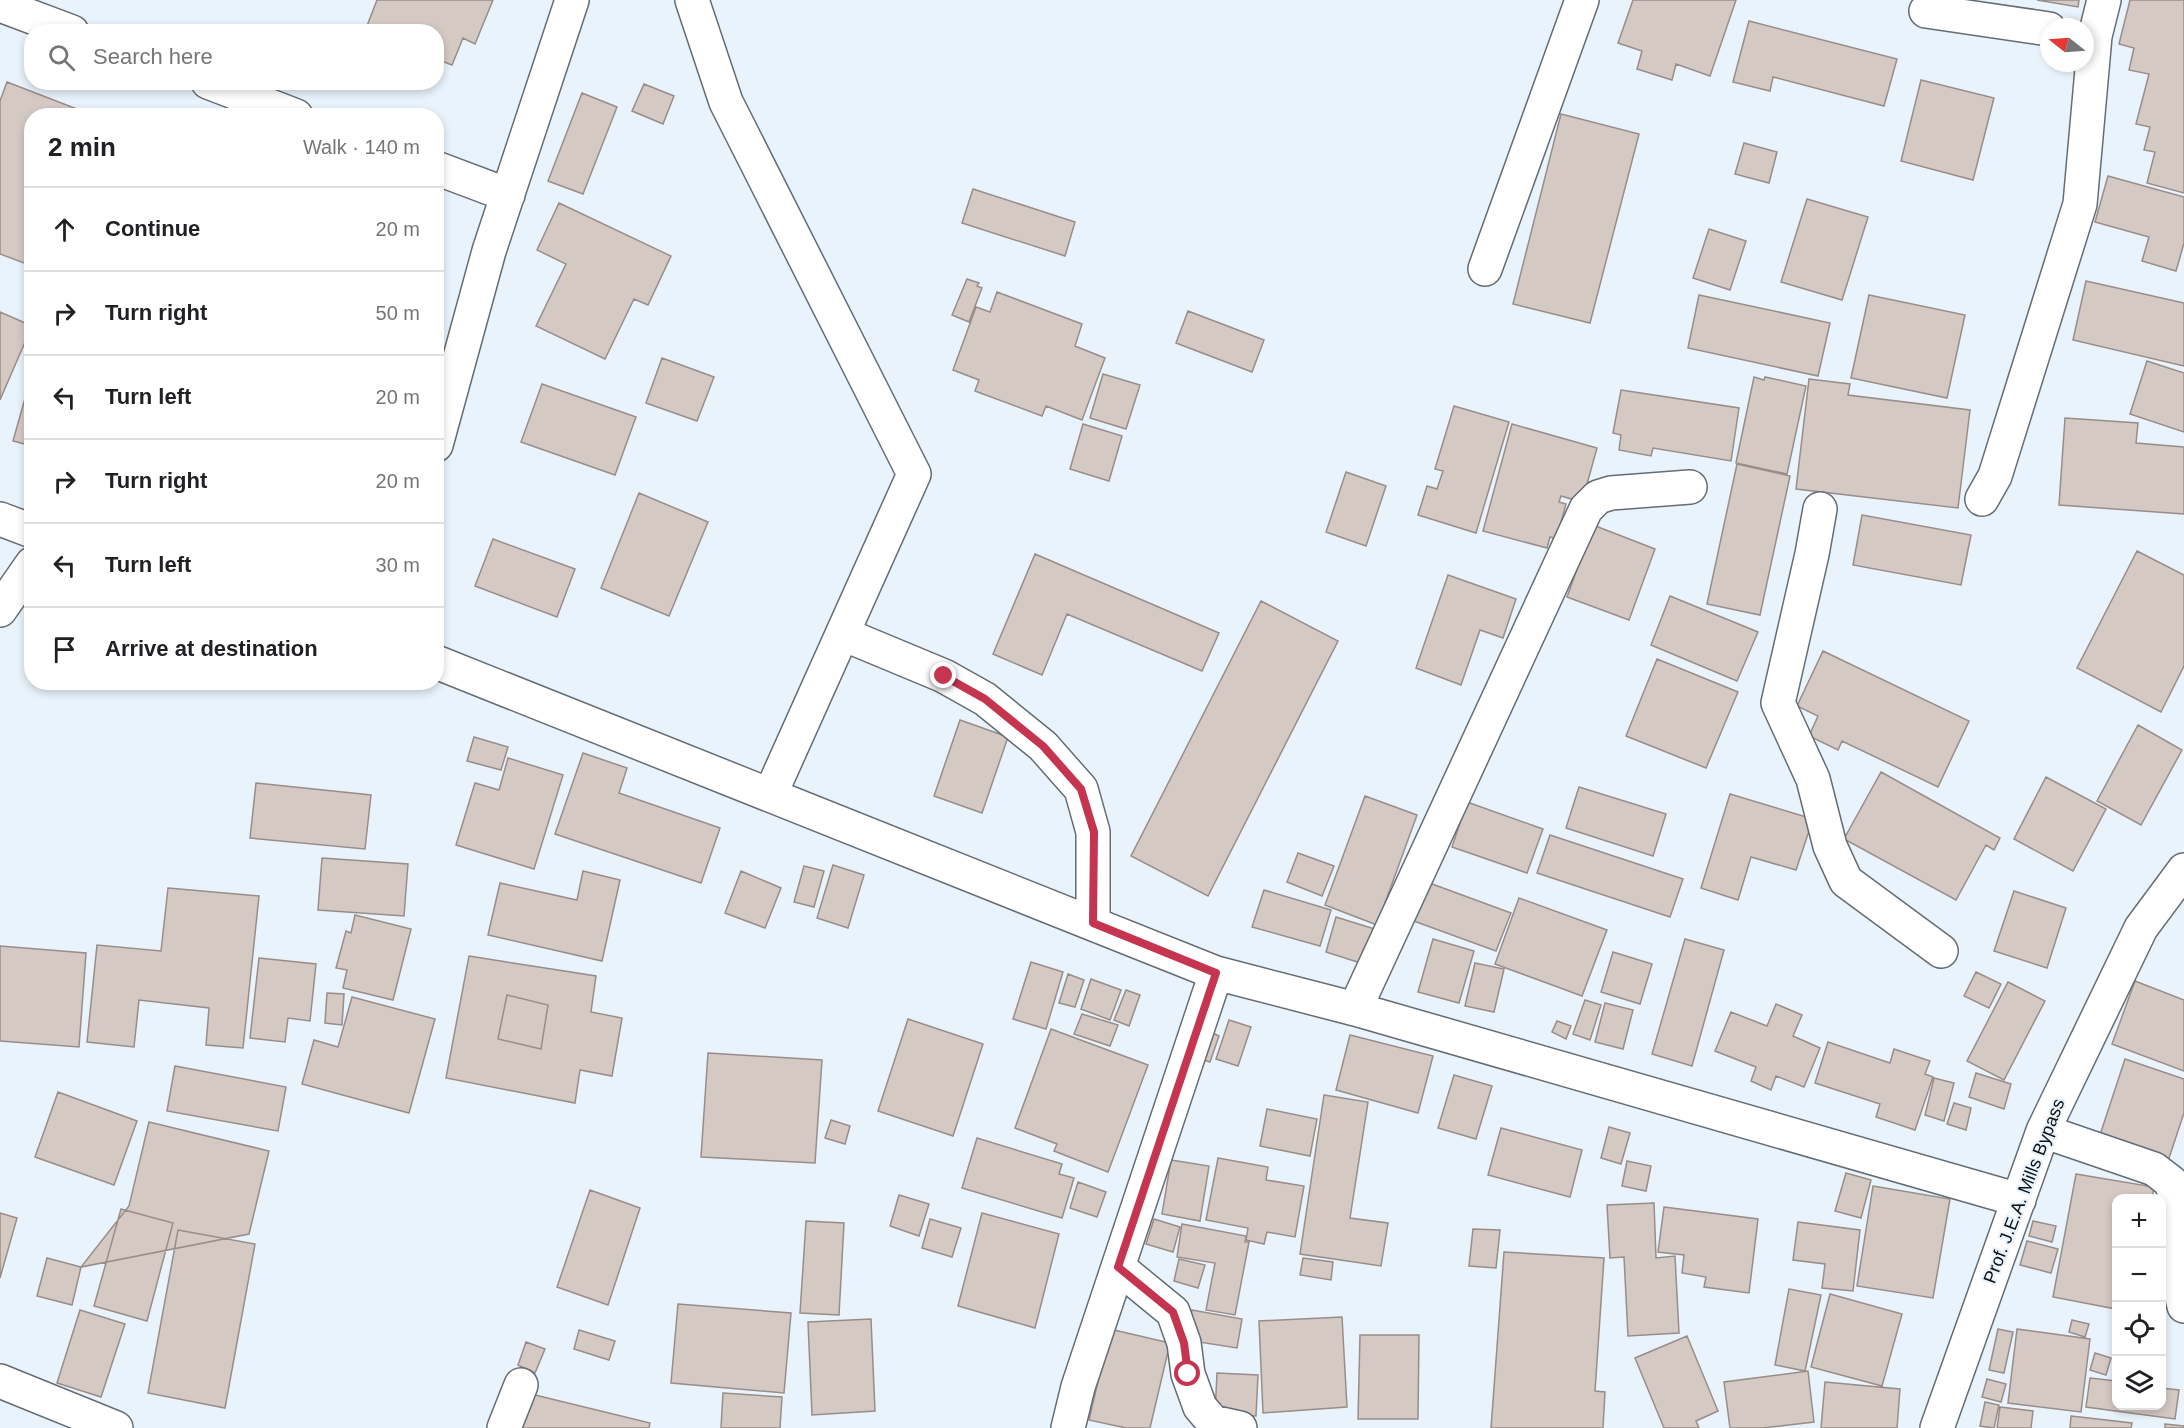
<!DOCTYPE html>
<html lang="en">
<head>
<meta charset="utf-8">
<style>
	:root { --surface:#fff; --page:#f6f6f6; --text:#202124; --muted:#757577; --line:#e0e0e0 }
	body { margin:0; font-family:Helvetica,sans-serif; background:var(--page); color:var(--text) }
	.controls { position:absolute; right:18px; bottom:18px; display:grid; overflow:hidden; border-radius:12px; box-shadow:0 3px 9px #0003 }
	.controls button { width:54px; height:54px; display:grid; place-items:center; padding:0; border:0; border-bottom:2px solid var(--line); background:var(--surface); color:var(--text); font:30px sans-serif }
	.compass { position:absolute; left:2040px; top:18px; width:54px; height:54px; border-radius:50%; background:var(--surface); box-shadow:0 3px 9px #0003; rotate:287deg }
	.stop { position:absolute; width:18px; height:18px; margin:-14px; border:4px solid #c53550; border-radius:50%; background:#fff }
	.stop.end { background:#c53550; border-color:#fff; box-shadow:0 2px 6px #0008 }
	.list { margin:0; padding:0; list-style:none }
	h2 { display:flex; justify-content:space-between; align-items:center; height:78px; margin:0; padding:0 24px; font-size:26px }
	h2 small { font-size:20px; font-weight:400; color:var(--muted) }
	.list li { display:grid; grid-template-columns:39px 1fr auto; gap:18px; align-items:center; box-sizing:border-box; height:84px; padding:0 24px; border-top:2px solid var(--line) }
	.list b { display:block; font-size:22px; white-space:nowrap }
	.list em { font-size:20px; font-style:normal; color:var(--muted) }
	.icon { flex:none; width:33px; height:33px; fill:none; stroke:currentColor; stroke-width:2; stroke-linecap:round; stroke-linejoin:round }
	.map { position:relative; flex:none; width:2184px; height:1428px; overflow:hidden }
	.search { position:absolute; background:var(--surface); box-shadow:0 3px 9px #0003; left:24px; top:24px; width:420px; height:66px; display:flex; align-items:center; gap:15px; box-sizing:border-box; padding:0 21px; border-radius:24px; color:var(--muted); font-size:22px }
	.panel { position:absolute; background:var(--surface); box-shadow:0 3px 9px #0003; left:24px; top:108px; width:420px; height:582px; border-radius:24px }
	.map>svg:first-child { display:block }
</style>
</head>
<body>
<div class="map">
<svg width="2184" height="1428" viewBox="0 0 2184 1428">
	<rect width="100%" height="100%" fill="#e9f3fc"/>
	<!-- building -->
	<path fill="#d5c9c4" stroke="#988d89" stroke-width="1.5" d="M377 0H493L475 44 463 38 452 65 436 59V32L365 31Z
		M1633 0H1736L1710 76 1676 64 1672 80 1637 69 1642 51 1618 43Z
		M2037 0H2079L2078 7Z
		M2130 0H2184V193L2147 183 2155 152 2144 150 2150 127 2136 124 2149 74 2129 70 2134 48 2119 44Z
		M1749 21 1897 59 1884 106 1773 77 1770 91 1733 82Z
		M1921 80 1994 98 1973 180 1901 161Z
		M7 82 95 116H32V266L0 254V101Z
		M644 84 674 96 663 124 632 111Z
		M582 93 617 107 583 194 548 181Z
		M1561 114 1639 134 1590 323 1513 304Z
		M1744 143 1777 152 1769 183 1735 174Z
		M2108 176 2184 197V243L2176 271 2142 261 2149 237 2095 222Z
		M973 189 1075 222 1065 256 962 223Z
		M1807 199 1868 217 1842 300 1781 282Z
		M559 203 671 256 648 305 634 299 605 359 536 326 566 264 537 250Z
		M1709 229 1746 241 1730 290 1693 278Z
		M967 279 979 283 977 286 982 288 969 322 952 315Z
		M2086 281 2184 303V366L2073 340Z
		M997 292 1082 324 1075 346 1105 358 1082 420 1046 406 1042 416 975 391 979 380 953 370 976 307 990 312Z
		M1699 295 1830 323 1818 376 1688 348Z
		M1869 295 1965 315 1947 398 1851 378Z
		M1188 311 1264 340 1252 372 1176 343Z
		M0 312 32 326 0 400Z
		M662 358 714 377 697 421 646 403Z
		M2147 361 2184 373V432L2130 414Z
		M1103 374 1140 385 1126 429 1090 418Z
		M31 377H32V446L13 441Z
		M1754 377 1764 380 1765 377 1806 386 1787 474 1736 463Z
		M1809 379 1850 384 1848 395 1970 410 1958 508 1796 489Z
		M542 384 636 417 615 475 521 442Z
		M1621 390 1739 408 1731 461 1653 448 1651 456 1619 450 1621 435 1613 433Z
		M1454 406 1509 422 1476 533 1418 515 1427 486 1437 489 1443 471 1435 469Z
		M2065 418 2138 423 2136 443 2184 447V514L2059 505Z
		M1083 424 1122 436 1109 481 1070 469Z
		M1512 424 1597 448 1582 502 1561 496 1559 502 1566 504 1559 530 1557 539 1550 537 1547 548 1483 531Z
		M1737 464 1790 476 1760 615 1707 604Z
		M1346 472 1386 486 1366 546 1326 532Z
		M639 493 708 522 669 616 601 588Z
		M1862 515 1971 535 1961 585 1853 565Z
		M1593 525 1655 549 1629 620 1567 597Z
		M493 539 575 569 557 617 475 586Z
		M2137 551 2184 575V666L2161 712 2077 668Z
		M1035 554 1219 633 1202 671 1067 614 1042 675 993 654Z
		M1448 575 1516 599 1503 638 1480 630 1461 685 1416 668Z
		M1670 596 1758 632 1737 681 1651 645Z
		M1261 601 1338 641 1208 896 1131 856Z
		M1823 651 1969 721 1938 787 1842 741 1838 750 1809 736 1818 716 1797 706Z
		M1657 659 1738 692 1706 768 1626 736Z
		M960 720 1008 737 982 813 934 796Z
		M2138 725 2182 750 2141 825 2097 801Z
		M474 737 508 747 501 770 467 761Z
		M583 753 627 768 619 793 720 828 701 883 555 834Z
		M508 758 563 775 534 869 456 845 475 783 499 790Z
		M1881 772 2000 838 1994 850 1986 845 1956 900 1844 839Z
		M2046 777 2106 809 2073 871 2014 839Z
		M256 783 371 795 365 849 250 838Z
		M1579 787 1666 814 1653 856 1566 828Z
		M1730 794 1813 819 1796 870 1751 857 1738 900 1701 888Z
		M1365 796 1417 815 1377 925 1325 905Z
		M1467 802 1543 829 1527 873 1452 847Z
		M1550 835 1683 879 1670 917 1537 873Z
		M1298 853 1334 866 1322 896 1287 882Z
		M322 858 408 864 404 916 318 910Z
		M833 865 864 875 848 928 817 918Z
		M804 866 824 871 814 907 794 902Z
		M583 871 620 880 602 961 488 935 500 883 577 900Z
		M741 871 781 888 765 928 725 913Z
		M1424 881 1511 913 1496 951 1411 920Z
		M168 888 259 896 243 1048 206 1045 209 1008 139 1000 134 1047 87 1042 97 945 161 951Z
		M1264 890 1331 910 1320 946 1252 927Z
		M2014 891 2066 908 2047 968 1994 951Z
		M1519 898 1607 930 1582 996 1495 964Z
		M355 915 411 929 393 1000 343 988 347 970 336 968 346 931 351 933Z
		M1336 917 1381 931 1370 966 1326 952Z
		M1433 939 1474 951 1459 1003 1418 992Z
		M1685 939 1724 950 1692 1066 1652 1054Z
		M0 946 86 953 79 1047 0 1041Z
		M1613 952 1652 964 1640 1004 1601 992Z
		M469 956 596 976 591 1012 622 1018 612 1076 580 1070 575 1103 446 1078Z
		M259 958 316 964 310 1021 288 1018 285 1042 250 1038Z
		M1031 962 1063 972 1046 1029 1013 1019Z
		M1475 963 1504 969 1494 1012 1465 1006Z
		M1976 972 2001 984 1989 1008 1964 996Z
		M1068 974 1084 980 1075 1007 1059 1003Z
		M1091 979 1121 990 1110 1020 1081 1009Z
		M2135 981 2184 1000V1071L2112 1044Z
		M2008 982 2045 1001 2004 1080 1967 1061Z
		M1126 990 1140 995 1129 1026 1114 1020Z
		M327 993 344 994 342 1025 325 1023Z
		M507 995 548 1005 541 1049 498 1039Z
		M352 997 435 1019 409 1113 302 1084 314 1040 338 1047Z
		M1585 1000 1601 1005 1590 1040 1573 1034Z
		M1605 1003 1633 1010 1623 1049 1595 1042Z
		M1776 1004 1802 1015 1793 1036 1820 1048 1804 1087 1776 1076 1771 1090 1751 1081 1756 1067 1715 1051 1731 1012 1767 1026Z
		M1082 1014 1118 1025 1110 1046 1074 1034Z
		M908 1019 983 1044 953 1136 878 1111Z
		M1229 1020 1251 1027 1238 1066 1216 1059Z
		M1557 1021 1571 1026 1566 1039 1552 1032Z
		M1051 1029 1148 1065 1108 1172 1054 1151 1057 1144 1015 1128Z
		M1208 1031 1219 1036 1210 1062 1198 1058Z
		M1350 1035 1433 1056 1418 1113 1336 1090Z
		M1828 1042 1890 1063 1894 1049 1930 1061 1925 1074 1933 1077 1915 1130 1876 1117 1880 1104 1815 1083Z
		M708 1053 822 1060 815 1163 701 1157Z
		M2125 1059 2184 1079V1113L2167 1164 2098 1141Z
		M175 1066 286 1087 278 1131 167 1111Z
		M1976 1073 2011 1084 2004 1109 1969 1097Z
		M1454 1075 1492 1086 1476 1139 1438 1128Z
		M1934 1078 1954 1083 1944 1121 1925 1115Z
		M58 1092 137 1121 114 1185 35 1157Z
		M1324 1095 1368 1102 1350 1218 1388 1223 1381 1266 1300 1254Z
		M1954 1103 1971 1108 1966 1130 1947 1124Z
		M1267 1109 1317 1119 1310 1156 1260 1146Z
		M831 1120 850 1126 845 1144 825 1138Z
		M149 1122 269 1151 249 1234 81 1267 129 1206Z
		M1609 1127 1630 1133 1621 1164 1601 1158Z
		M1501 1128 1582 1150 1570 1197 1488 1175Z
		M977 1138 1062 1164 1059 1174 1074 1178 1062 1218 962 1188Z
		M1218 1158 1268 1167 1266 1180 1304 1186 1295 1237 1267 1232 1264 1244 1246 1240 1248 1228 1206 1220Z
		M1171 1160 1209 1166 1200 1221 1162 1214Z
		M1627 1161 1651 1166 1646 1191 1622 1186Z
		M1846 1173 1871 1180 1861 1218 1835 1211Z
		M2076 1174 2154 1187 2152 1198H2116V1309L2053 1297Z
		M1078 1182 1106 1192 1097 1217 1070 1208Z
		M1873 1186 1950 1199 1933 1298 1857 1286Z
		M590 1190 640 1208 608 1305 557 1287Z
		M899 1195 929 1204 919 1236 890 1226Z
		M1654 1203 1656 1258 1675 1256 1679 1333 1628 1336 1624 1257 1610 1258 1607 1205Z
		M1664 1207 1758 1219 1749 1293 1704 1287 1706 1277 1682 1273 1684 1255 1658 1252Z
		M121 1209 173 1223 147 1321 94 1306Z
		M0 1213 17 1218 0 1278Z
		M982 1213 1059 1234 1035 1328 958 1306Z
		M930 1219 961 1228 952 1257 922 1248Z
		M1154 1219 1180 1227 1173 1252 1146 1244Z
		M806 1221 844 1223 839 1315 800 1313Z
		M2033 1221 2056 1226 2052 1242 2029 1236Z
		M1798 1222 1860 1230 1853 1291 1822 1288 1825 1264 1793 1260Z
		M1182 1224 1246 1236 1245 1242H1249L1235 1315 1206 1310 1215 1263 1177 1257Z
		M1473 1229 1500 1230 1496 1268 1469 1266Z
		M178 1230 255 1244 225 1408 148 1393Z
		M2027 1241 2058 1249 2051 1273 2020 1265Z
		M1504 1252 1604 1258 1595 1391 1605 1392 1603 1428H1491Z
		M47 1258 81 1267 72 1305 37 1296Z
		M1303 1258 1333 1262 1331 1280 1300 1275Z
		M1179 1259 1205 1265 1198 1288 1174 1281Z
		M1789 1289 1821 1295 1805 1371 1775 1365Z
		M1830 1294 1902 1314 1882 1386 1811 1367Z
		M678 1304 791 1313 784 1393 671 1383Z
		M80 1310 125 1324 101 1397 57 1383Z
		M1192 1310 1242 1319 1237 1348 1186 1340Z
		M1342 1317 1347 1407 1263 1413 1259 1321Z
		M871 1319 875 1411 812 1415 808 1322Z
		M2072 1320 2089 1324 2085 1337 2069 1332Z
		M1110 1329 1170 1343 1150 1428H1126L1089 1420Z
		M1998 1329 2013 1332 2004 1373 1989 1370Z
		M2017 1329 2090 1339 2081 1412 2008 1403Z
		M579 1330 615 1341 609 1360 574 1349Z
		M1360 1335H1419L1418 1419H1358Z
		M1687 1336 1718 1411 1696 1421 1699 1428H1664L1635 1358Z
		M526 1342 545 1349 535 1373 518 1365Z
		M2095 1353 2111 1358 2106 1375 2090 1370Z
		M1808 1371 1814 1422 1763 1428H1730L1724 1382Z
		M1217 1373 1258 1375 1256 1416 1215 1414Z
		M2090 1378 2116 1381V1406H2162V1388L2179 1390 2175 1419 2086 1407Z
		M1987 1379 2006 1384 2001 1402 1982 1397Z
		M1825 1382 1900 1389 1897 1428H1821Z
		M527 1393 650 1423 649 1428H518Z
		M723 1393 782 1397 780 1428H721Z
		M1985 1402 1999 1405 1994 1428 1980 1426Z
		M2000 1407 2033 1411 2031 1428H1997Z
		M2071 1416 2132 1423 2131 1428H2070Z
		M2165 1424 2184 1426V1428H2165Z"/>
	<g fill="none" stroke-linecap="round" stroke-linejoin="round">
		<defs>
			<path id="minor" d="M692 0 726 102 914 474 770 795
				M0 5 72 32
				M1926 11 2049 29
				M208 82 296 116
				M436 168 508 195
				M1485 269 1582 0
				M436 445 489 251 572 0
				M1982 499 1995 476 2080 204 2095 36 2104 0
				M1820 509 1812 554 1778 703 1813 779 1830 846 1846 881 1941 951
				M0 519 32 531
				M0 610 32 564
				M843 634 944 676 985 699 1043 746 1081 789 1093 832V923
				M436 662 1216 973 1355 1009 2019 1200
				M1355 1009 1586 509 1598 497 1611 493 1690 487
				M2043 1131 2154 1169 2171 1182 2176 1198 2179 1284 2184 1306
				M1118 1267 1173 1312 1184 1343 1188 1374 1200 1407 1213 1422 1240 1428
				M0 1381 116 1428
				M504 1428 521 1385
				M1068 1428 1078 1387 1216 973
				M1937 1428 2043 1131 2141 928 2184 870"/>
		</defs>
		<!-- minor casing -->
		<use href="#minor" stroke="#646c74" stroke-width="36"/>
		<!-- minor -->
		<use href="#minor" stroke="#fff" stroke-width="33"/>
	</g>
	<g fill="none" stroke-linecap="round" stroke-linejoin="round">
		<!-- route -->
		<path stroke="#c53550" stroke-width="8" d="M944 676 985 699 1043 746 1081 789 1094 832 1093 923 1216 973 1118 1267 1173 1312 1184 1343 1188 1374"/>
	</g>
	<g text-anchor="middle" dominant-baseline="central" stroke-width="4.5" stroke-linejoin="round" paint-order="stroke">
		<!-- street labels -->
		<g font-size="18" fill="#0e1114" stroke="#e9f3fc">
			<text transform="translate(2024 1191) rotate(-69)">Prof. J.E.A. Mills Bypass</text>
		</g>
	</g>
</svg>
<div class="controls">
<button>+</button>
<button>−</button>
<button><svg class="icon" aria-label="locate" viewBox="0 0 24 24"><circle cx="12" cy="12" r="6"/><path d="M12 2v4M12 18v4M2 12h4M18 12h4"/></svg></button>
<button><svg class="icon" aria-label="layers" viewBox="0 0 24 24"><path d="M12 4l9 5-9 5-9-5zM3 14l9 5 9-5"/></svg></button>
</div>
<svg class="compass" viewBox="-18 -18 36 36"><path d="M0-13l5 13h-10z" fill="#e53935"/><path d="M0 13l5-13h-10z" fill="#757577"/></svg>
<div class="stop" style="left:1188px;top:1374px"></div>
<div class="stop end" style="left:944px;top:676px"></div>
<div class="search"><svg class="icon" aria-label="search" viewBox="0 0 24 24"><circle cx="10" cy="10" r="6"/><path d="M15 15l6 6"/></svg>Search here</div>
<section class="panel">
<h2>2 min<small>Walk · 140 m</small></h2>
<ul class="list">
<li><svg class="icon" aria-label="ahead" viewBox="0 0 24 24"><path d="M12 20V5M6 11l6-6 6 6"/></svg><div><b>Continue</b></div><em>20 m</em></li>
<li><svg class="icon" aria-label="right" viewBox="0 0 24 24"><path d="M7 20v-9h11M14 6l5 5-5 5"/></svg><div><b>Turn right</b></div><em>50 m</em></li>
<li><svg class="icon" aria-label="left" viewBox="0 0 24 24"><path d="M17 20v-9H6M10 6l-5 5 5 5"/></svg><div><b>Turn left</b></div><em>20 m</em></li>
<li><svg class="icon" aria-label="right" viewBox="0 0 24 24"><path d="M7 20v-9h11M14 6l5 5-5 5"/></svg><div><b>Turn right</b></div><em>20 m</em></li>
<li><svg class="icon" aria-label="left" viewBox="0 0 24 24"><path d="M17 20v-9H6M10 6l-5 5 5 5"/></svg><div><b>Turn left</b></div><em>30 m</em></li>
<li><svg class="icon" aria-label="arrive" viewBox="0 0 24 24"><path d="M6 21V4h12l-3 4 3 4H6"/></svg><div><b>Arrive at destination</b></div></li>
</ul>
</section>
</div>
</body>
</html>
